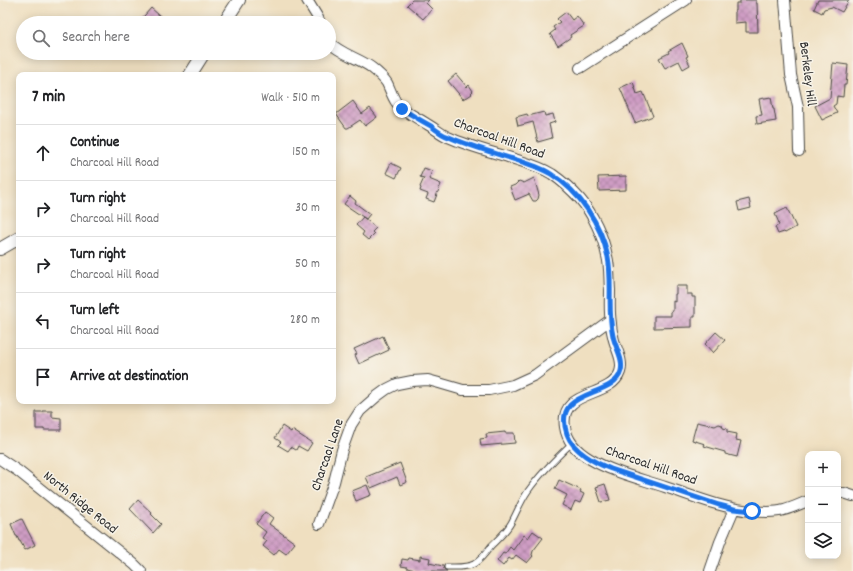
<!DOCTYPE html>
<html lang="en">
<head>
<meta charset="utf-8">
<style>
	:root { --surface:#fff; --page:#f6f6f6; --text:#202124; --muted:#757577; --line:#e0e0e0 }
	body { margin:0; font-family:Dekko,sans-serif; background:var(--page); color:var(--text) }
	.controls { position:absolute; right:12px; bottom:12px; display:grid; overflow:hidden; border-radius:8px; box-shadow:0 2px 10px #0003 }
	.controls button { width:36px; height:36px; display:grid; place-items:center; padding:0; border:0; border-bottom:1px solid var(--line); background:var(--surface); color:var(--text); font:20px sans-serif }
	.stop { position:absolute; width:12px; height:12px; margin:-9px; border:3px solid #1a73e8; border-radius:50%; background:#fff }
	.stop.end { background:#1a73e8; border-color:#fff; box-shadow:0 1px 4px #0008 }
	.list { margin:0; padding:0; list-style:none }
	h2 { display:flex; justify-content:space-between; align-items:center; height:52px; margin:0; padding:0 16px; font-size:17px }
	h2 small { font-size:13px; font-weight:400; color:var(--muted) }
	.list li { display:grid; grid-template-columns:26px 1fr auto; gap:12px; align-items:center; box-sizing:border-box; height:56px; padding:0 16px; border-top:1px solid var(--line) }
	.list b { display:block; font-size:15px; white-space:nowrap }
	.list p { margin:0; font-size:13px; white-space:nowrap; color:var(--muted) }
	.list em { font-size:13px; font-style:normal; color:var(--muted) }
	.icon { flex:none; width:22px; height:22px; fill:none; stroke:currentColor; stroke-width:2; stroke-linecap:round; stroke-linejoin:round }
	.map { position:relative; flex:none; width:853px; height:571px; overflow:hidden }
	.search { position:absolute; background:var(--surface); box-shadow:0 2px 10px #0003; left:16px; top:16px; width:320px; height:44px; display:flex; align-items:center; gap:10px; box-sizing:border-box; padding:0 14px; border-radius:22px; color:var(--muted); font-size:15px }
	.panel { position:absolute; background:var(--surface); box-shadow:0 2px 10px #0003; left:16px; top:72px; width:320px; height:332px; border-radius:8px }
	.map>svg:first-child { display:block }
</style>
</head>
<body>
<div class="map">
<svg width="853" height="571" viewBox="0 0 853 571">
	<defs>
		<pattern id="building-cross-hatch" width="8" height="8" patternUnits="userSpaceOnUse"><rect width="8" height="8" fill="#cf9dc4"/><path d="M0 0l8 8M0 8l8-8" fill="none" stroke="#a8809f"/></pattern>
	</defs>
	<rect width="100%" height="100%" fill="#f7f3e8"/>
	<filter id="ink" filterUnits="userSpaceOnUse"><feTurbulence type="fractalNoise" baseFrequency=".025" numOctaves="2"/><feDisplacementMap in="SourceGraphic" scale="8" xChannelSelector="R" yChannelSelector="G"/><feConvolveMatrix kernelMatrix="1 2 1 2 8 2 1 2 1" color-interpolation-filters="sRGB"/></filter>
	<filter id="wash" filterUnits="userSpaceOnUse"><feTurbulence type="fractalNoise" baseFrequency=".012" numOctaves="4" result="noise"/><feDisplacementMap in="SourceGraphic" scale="16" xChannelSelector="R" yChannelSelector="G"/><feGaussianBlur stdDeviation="0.9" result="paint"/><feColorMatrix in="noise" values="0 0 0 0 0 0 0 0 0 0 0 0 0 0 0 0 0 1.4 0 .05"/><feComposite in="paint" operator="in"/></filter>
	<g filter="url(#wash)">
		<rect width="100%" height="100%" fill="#efdfc0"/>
		<g id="blocks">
			<!-- building -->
			<path fill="url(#building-cross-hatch)" d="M412 0H429L426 3 432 9 423 19 407 5Z
				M740 0H756V3H757L758 32H746V22L735 23V11H736V3H740Z
				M818 0H849L842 12 832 7 824 9 822 13 814 9Z
				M151 8 168 23H138Z
				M566 12 572 20 577 16 584 26 570 35 571 37 558 46 550 34 555 30 553 27 560 22 557 19 558 18Z
				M682 43 688 56 686 57 690 65 683 69 679 61 665 68 659 58 669 53 668 51Z
				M833 63 848 65 846 85H844L843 97 837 96 836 104 833 106 837 113 822 120 815 106 830 98Z
				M456 74 467 87 469 85 473 91 471 93 472 94 466 98V97L463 99 448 81Z
				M633 82 637 94 643 92 653 116 635 123 620 88Z
				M771 97 773 109H774L776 121 757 124 756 116 762 115 759 99Z
				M353 101 362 114 370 108 377 117 365 126 360 120 348 128H346L336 114Z
				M544 112 545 116 553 114 555 122 549 124 552 138 538 142 533 122 518 126 516 117 527 114 528 116Z
				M391 163 401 168 396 178 386 173Z
				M424 168 432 171 429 179 441 184 434 202 426 199 428 194 420 191 421 188 420 187 424 178 420 177Z
				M626 176V190L599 191 598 177Z
				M534 178 539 195 538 199 536 201H533L529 194 515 200 510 187 515 185 519 181 524 183Z
				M350 196 356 201 355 203 370 214 366 219 344 204Z
				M749 199 751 208 739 211 737 202Z
				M787 208 796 227 785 233 784 232 778 234 775 227 779 225 778 223H779L775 214Z
				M363 217 376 228 372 232 374 234 368 240 362 235 364 232 356 225Z
				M676 286H687V294H692V297H695V317H692V327L654 328V316H671V311H673V301L675 302V294H676Z
				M716 332 725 340 713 353 705 344Z
				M383 336 389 350 359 364 355 355 357 354 354 349Z
				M43 411H52V417L61 418V430H44V429H36V412H43Z
				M697 422 715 426 719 424 722 425 723 428 727 429V432L737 434 736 440 741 441 737 457 725 454V452L704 446 705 444 692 440Z
				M282 426 291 432 292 430 312 443 307 451 298 446 296 450 291 447 288 451 278 445 281 442 275 438Z
				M505 432V433H514L515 443 481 446 480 439 487 438 486 434Z
				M400 463 407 482 400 485 397 477 371 488 366 477Z
				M559 480 581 490 580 492 584 494 580 503 575 501 571 510 562 505 567 495 555 489Z
				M605 484 610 500 601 502 596 487Z
				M367 485 371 495 356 501 352 491Z
				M138 500 152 513 151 514 161 524 153 533 130 509Z
				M265 512 273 518 269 524 295 543 286 554 279 549 274 555 263 546 267 541 262 538 266 532 256 524Z
				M22 519 35 545 25 550 20 541H19L17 536H16L11 524Z
				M533 531 543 538 533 551 532 555 533 556 527 563 516 555 512 560 509 558 503 566 497 561 503 553 505 554 510 547 513 550 524 535 528 538Z
				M420 556 430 558 429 563 443 566 444 569 447 571H419L407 568V567L401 566 402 559 408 560 409 558 420 560Z"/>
		</g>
	</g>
	<g filter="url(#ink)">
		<use href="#blocks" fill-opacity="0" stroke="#484641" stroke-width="1"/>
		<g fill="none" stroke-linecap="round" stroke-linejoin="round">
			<defs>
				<path id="service" d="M447 567C456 567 466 568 474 564 481 560 486 553 491 546 498 539 506 532 511 523 517 512 521 501 528 491 540 474 556 458 572 443"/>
				<path id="minor" d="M307 0 318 18 320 23
					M785 0 791 75 798 107 799 151
					M329 42C340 54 359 58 372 68 377 72 383 77 387 83 390 89 392 96 396 102 404 112 416 117 427 124 434 128 441 134 448 137 468 146 488 151 508 157 523 162 539 166 552 174 562 181 572 190 580 199 593 214 603 236 607 256 610 267 609 279 610 290 610 301 609 312 611 323 611 327 612 332 613 336 615 348 624 360 620 372 611 399 559 388 565 427 567 441 578 452 590 459 612 472 641 479 665 487 693 496 721 508 751 511 761 512 774 513 784 510 792 508 800 504 808 501
					M580 68 686 0
					M0 459 18 471 134 564 141 571
					M838 493H844L853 496
					M319 524 334 482 342 450 351 425 360 411 376 397 387 389 397 384 412 381 428 380 439 383 463 390H489L513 385 535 375 610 320
					M710 571 720 542 734 509"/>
				<path id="tertiary" d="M224 23 239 0
					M190 75 204 53
					M0 249 19 238"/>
			</defs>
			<!-- service casing -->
			<use href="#service" stroke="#484641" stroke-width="7"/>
			<!-- minor casing -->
			<use href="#minor" stroke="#484641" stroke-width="12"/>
			<!-- tertiary casing -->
			<use href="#tertiary" stroke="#484641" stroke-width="14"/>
			<!-- service -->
			<use href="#service" stroke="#fff" stroke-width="5"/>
			<!-- minor -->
			<use href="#minor" stroke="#fff" stroke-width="10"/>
			<!-- tertiary -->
			<use href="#tertiary" stroke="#fff" stroke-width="12"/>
		</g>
	</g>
	<g fill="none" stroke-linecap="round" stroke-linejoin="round" filter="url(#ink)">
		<!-- route -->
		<path stroke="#1a73e8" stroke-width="5" d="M402 109C412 115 421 121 431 126 436 130 442 135 449 137 467 145 485 150 503 156 519 161 537 165 551 174 580 192 601 224 608 257 613 283 607 310 613 336 615 347 624 359 621 371 614 399 551 387 567 434 573 451 595 463 611 469L719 505 734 509 752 511"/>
	</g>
	<g text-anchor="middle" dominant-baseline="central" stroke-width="3" stroke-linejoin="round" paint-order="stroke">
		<!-- street labels -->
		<g font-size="14" fill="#2b2b2b" stroke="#f7f3e8">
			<text transform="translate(807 74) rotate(83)">Berkeley Hill</text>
			<text transform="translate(499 139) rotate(20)">Charcoal Hill Road</text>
			<text transform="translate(328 455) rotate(-71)">Charcaol Lane</text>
			<text transform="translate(651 466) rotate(19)">Charcoal Hill Road</text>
			<text transform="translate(80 503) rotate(39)">North Ridge Road</text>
		</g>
	</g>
</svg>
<div class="controls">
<button>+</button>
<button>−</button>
<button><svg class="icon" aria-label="layers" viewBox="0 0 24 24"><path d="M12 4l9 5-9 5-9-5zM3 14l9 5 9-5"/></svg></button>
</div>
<div class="stop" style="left:752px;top:511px"></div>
<div class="stop end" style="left:402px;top:109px"></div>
<div class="search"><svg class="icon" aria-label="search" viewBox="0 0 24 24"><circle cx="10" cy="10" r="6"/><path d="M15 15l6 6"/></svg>Search here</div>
<section class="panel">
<h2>7 min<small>Walk · 510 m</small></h2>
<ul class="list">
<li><svg class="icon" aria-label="ahead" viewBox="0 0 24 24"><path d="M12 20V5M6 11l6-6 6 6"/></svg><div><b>Continue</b><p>Charcoal Hill Road</p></div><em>150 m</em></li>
<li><svg class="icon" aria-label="right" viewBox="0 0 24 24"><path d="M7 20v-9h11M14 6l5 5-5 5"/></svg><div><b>Turn right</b><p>Charcoal Hill Road</p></div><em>30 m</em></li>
<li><svg class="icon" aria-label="right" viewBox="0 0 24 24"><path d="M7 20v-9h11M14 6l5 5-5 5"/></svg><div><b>Turn right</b><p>Charcoal Hill Road</p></div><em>50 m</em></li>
<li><svg class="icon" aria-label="left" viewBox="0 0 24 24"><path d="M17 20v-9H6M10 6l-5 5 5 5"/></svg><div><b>Turn left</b><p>Charcoal Hill Road</p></div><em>280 m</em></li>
<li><svg class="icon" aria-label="arrive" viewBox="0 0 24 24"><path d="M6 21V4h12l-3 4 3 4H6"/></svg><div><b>Arrive at destination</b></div></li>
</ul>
</section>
</div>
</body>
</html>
